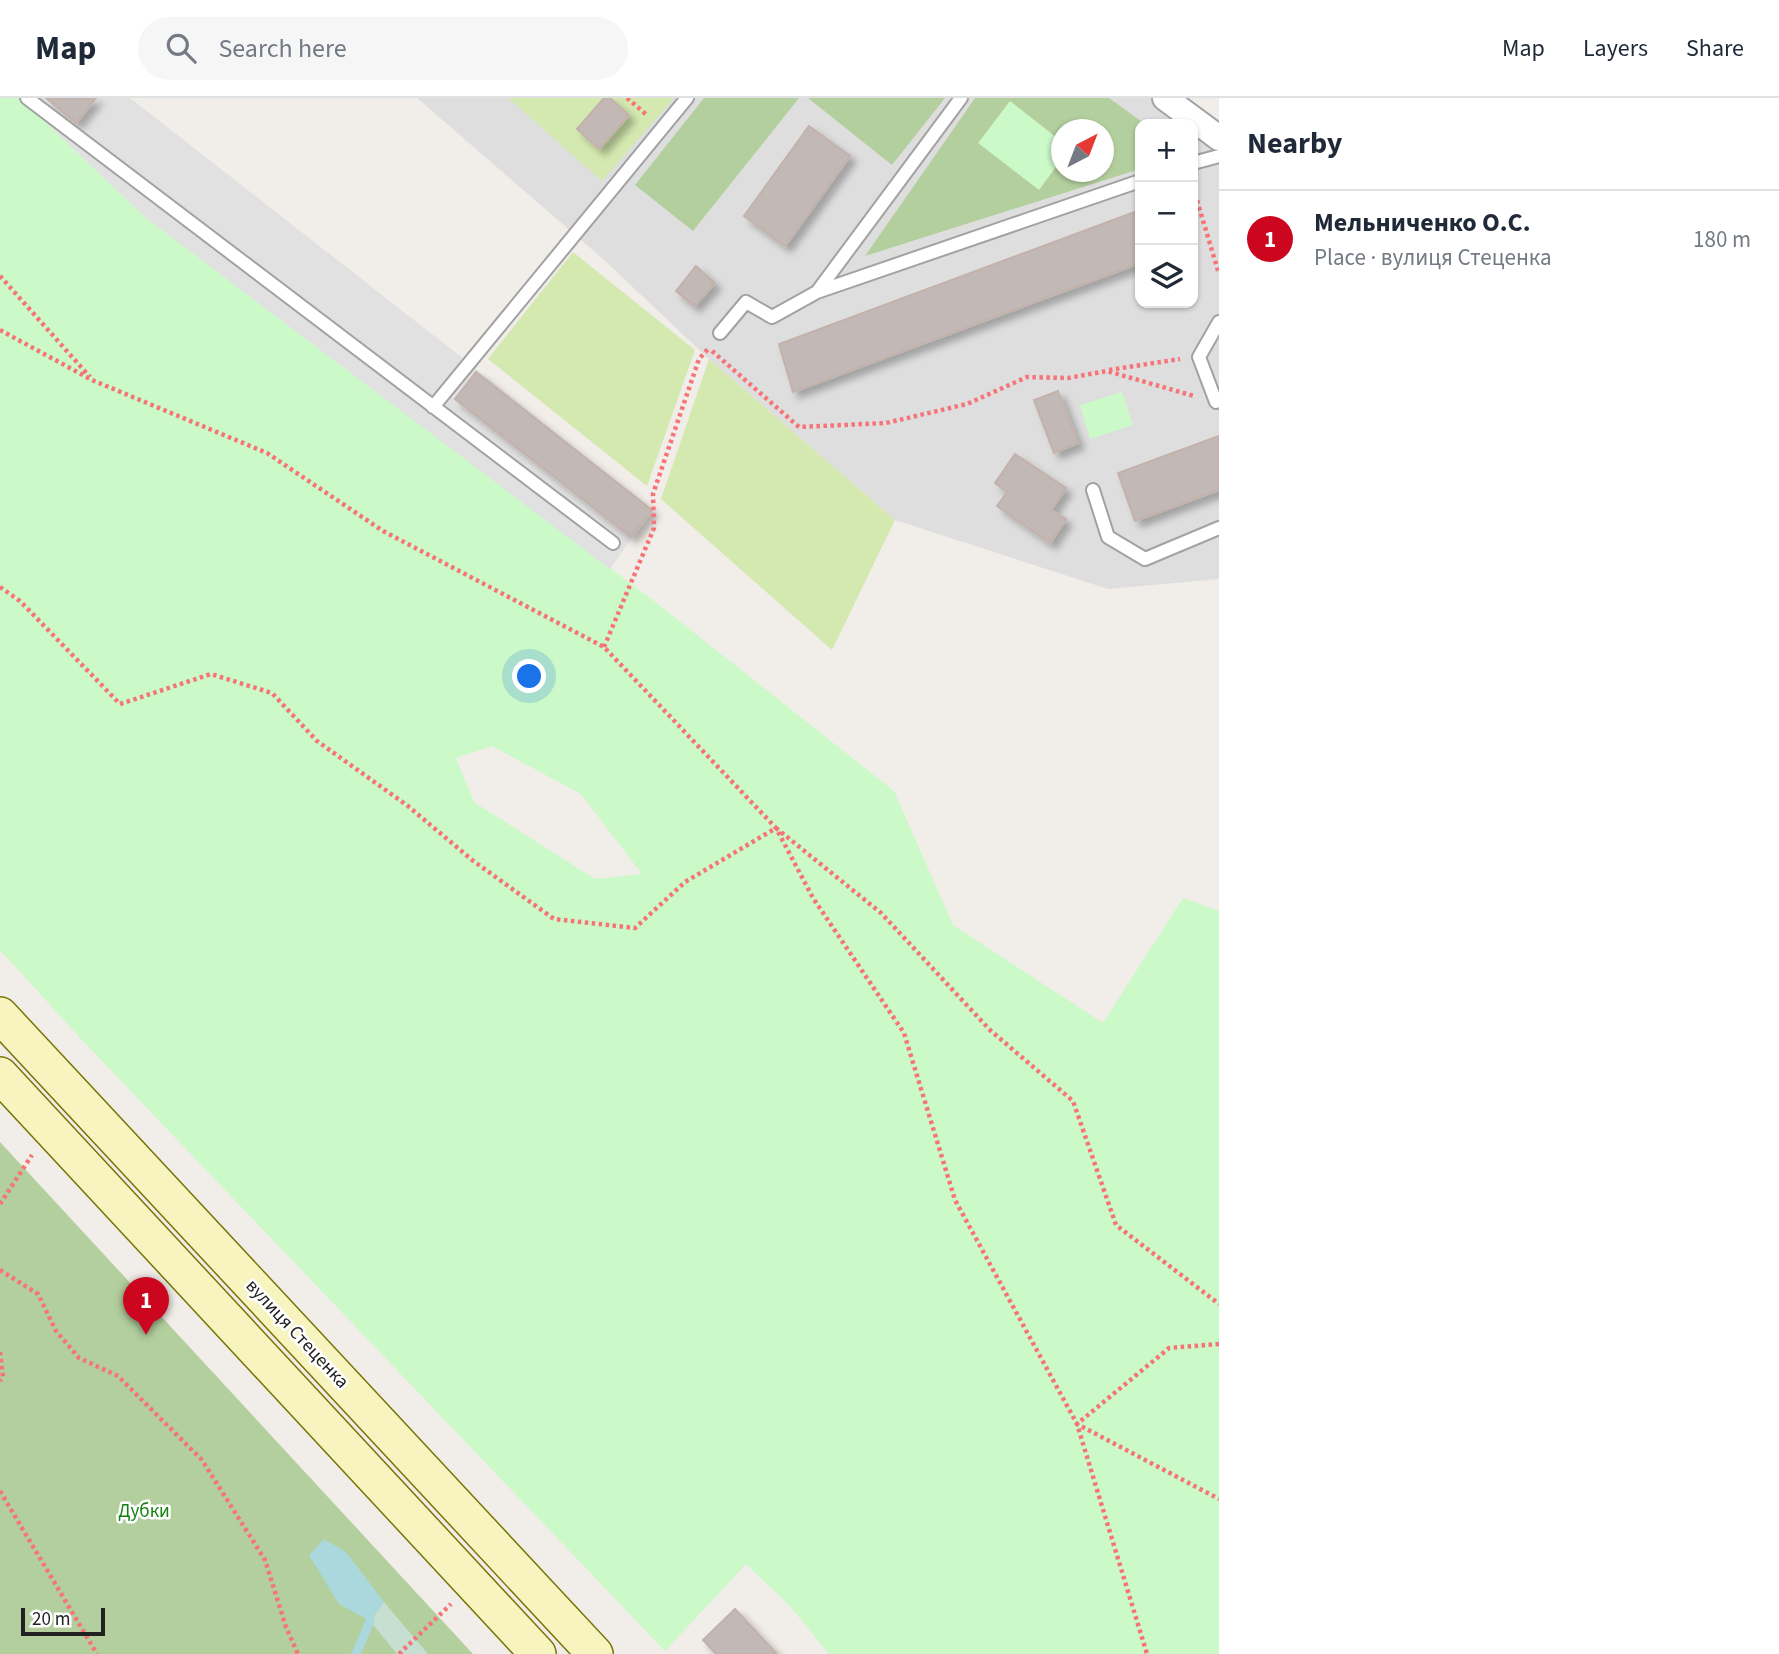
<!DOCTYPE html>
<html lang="en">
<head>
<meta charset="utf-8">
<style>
	:root { --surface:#fff; --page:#f6f6f7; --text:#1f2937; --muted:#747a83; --line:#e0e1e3; --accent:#cd0620 }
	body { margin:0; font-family:"Source Sans 3",sans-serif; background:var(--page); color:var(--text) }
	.controls { position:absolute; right:21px; top:21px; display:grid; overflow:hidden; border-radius:14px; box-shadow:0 2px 5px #0004 }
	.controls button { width:63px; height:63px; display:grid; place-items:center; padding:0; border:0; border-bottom:2px solid var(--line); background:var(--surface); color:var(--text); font:35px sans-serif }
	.compass { position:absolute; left:1051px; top:21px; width:63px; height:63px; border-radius:50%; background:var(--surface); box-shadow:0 2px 5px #0004; rotate:42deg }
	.scale { position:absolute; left:21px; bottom:18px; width:84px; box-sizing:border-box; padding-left:7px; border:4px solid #212121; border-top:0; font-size:19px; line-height:24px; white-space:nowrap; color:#212121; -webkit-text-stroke:5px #fff; paint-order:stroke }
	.you { position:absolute; left:530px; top:579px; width:24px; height:24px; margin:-18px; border:5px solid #fff; border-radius:50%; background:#1a73e8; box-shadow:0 0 0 10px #1a73e833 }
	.badge { display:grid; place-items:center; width:46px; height:46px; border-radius:50%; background:var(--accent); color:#fff; font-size:23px; font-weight:700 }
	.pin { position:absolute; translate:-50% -58px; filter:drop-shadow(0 2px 4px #0008) }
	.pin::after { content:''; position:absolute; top:37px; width:24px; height:21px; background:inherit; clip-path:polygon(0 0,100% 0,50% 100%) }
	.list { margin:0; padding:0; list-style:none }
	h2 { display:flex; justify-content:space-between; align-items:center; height:91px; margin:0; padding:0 28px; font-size:30px }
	h2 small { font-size:23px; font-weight:400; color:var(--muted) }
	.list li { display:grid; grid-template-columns:46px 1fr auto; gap:21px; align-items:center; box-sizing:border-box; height:98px; padding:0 28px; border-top:2px solid var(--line) }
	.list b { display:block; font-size:26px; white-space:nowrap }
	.list p { margin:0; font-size:23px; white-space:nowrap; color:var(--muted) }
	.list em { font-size:23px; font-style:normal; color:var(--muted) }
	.icon { flex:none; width:38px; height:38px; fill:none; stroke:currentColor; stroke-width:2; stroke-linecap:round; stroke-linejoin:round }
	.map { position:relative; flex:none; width:1219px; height:1556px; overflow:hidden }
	header { display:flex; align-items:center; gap:42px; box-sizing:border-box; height:98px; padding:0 35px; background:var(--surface); border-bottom:2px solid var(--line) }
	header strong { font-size:33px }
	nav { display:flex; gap:38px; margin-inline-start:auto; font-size:24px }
	.search { width:490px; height:63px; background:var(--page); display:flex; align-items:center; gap:18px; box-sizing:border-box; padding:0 24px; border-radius:38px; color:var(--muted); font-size:26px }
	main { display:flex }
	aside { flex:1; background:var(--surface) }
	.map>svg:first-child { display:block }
</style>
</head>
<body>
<header>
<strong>Map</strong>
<div class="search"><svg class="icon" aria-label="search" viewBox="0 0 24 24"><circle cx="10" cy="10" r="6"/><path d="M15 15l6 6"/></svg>Search here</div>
<nav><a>Map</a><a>Layers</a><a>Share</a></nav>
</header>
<main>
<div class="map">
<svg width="1219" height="1556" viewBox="0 0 1219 1556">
	<defs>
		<filter id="shadow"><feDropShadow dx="6" dy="6" stdDeviation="3.5" flood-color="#0004"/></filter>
	</defs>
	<rect width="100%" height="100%" fill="#f1ede8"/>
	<!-- residential -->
	<path fill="#dfdede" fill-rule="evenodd" d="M417 0H1153L1188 26H1140V205H1193V30L1219 49V481L1108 491 895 422 709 261 603 161ZM1062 32H1104V74H1062Z"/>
	<!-- grass -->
	<path fill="#d4e9b0" d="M508 0H674L602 83Z
		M573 154 695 252 647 388 488 261Z
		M709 261 895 422 832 552 661 401Z"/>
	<!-- forest -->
	<path fill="#b3cf9e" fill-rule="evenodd" d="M704 0H799L693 133 635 87Z
		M808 0H945L892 67Z
		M975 0H1109L1145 26H1140V71L865 158ZM1062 32H1104V74H1062Z
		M0 1044 473 1556H0Z"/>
	<!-- wetland -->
	<path fill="#c6dfd0" d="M384 1504 428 1556H397L370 1523Z"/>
	<!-- park -->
	<path fill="#cbf9c8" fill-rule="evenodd" d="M0 0H20L146 120 654 503 894 693 953 827 1103 925 1183 800 1219 813V1556H829L789 1507 746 1466 665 1553 84 944 0 852ZM492 648 581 696 642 776 595 781 474 704 456 660Z
		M1010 3 1061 43V62L1039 92 978 45Z
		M1122 294 1133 327 1090 341 1080 307Z"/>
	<!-- parking -->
	<path fill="#e1e1e1" d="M20 0H130L469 265 652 412 610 471 146 120Z"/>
	<!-- water -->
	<path fill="#aad8dd" d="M324 1441 346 1454 384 1504 370 1523 339 1506 309 1457Z"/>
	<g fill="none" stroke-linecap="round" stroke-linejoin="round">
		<!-- stream -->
		<path stroke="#aad8dd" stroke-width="9" d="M356 1556 370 1523"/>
	</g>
	<!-- building -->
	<path fill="#c2b8b5" stroke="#c3b2ab" stroke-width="2" filter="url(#shadow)" d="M46 0H96L76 25Z
		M604 0H610L629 17 599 51 577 31Z
		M809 28 850 58 785 148 744 118Z
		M1140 112V165L793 294 779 246Z
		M696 168 715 185 694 208 676 193Z
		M476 274 652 412 631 439 455 301Z
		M1058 293 1078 345 1054 355 1034 302Z
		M1219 338V392L1135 423 1118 375Z
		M1015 356 1066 390 1051 412 1066 421 1050 445 997 408 1007 394 995 385Z
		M735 1511 777 1556H716L703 1542Z"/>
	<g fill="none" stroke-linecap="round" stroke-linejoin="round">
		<defs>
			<path id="service" d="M27 0 613 445
				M1193 65 1219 58
				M817 194 1140 83
				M720 235 746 204 772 219 817 194 961 0
				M1216 304 1199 259 1219 224
				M433 309 687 0
				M1093 392 1108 439 1145 461 1219 430"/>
			<path id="minor" d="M1165 0 1219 40"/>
			<path id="secondary" d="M0 917 595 1556
				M0 977 538 1556"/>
		</defs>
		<!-- service casing -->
		<use href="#service" stroke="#a2a2a2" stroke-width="16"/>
		<!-- minor casing -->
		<use href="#minor" stroke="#a2a2a2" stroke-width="28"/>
		<!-- secondary casing -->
		<use href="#secondary" stroke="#797608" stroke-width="38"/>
		<!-- path -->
		<path stroke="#f67478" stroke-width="4.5" stroke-dasharray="3.5 3.5" stroke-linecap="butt" d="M627 0 648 18
			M1193 89 1219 176
			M0 178 90 279
			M0 232 92 282 267 355 383 433 604 549 776 730 813 800 904 935 955 1102 1077 1326 1147 1556
			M712 253 799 329 886 325 967 306 1027 279 1068 280 1107 273 1194 298
			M1109 272 1180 261
			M0 489 20 503 120 606 211 576 272 595 317 643 408 708 472 762 554 821 635 830 685 784 776 730 881 815 990 932 1073 1003 1116 1127 1219 1206
			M604 549 654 430 653 396 699 261 709 250
			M0 1106 32 1057
			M0 1172 38 1196 56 1233 79 1260 118 1278 202 1362 265 1462 286 1529 298 1556
			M1219 1246 1169 1250 1077 1326 1219 1401
			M0 1254 3 1279 0 1283
			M0 1393 97 1556
			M399 1556 451 1506"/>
		<!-- service -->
		<use href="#service" stroke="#fff" stroke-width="12"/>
		<!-- minor -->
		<use href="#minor" stroke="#fff" stroke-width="24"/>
		<!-- secondary -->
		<use href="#secondary" stroke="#f8f4bf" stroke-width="35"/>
	</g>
	<g text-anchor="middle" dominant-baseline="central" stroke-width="5" stroke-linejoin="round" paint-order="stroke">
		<!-- street labels -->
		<g font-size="19" fill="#212121" stroke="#fff">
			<text transform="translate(297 1236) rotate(47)">вулиця Стеценка</text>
		</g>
		<!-- park labels -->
		<g font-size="19" fill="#15800f" stroke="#fff">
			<text x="144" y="1413">Дубки</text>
		</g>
	</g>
</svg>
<div class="controls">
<button>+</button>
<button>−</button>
<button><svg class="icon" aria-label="layers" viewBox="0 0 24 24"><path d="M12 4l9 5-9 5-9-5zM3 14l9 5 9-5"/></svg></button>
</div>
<svg class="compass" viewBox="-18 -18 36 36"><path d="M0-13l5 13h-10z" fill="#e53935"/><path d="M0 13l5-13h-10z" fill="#747a83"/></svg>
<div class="scale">20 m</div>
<div class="you"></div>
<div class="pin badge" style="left:146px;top:1237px">1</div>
</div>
<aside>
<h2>Nearby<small></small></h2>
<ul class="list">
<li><span class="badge">1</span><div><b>Мельниченко О.С.</b><p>Place · вулиця Стеценка</p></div><em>180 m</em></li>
</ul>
</aside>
</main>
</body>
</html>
